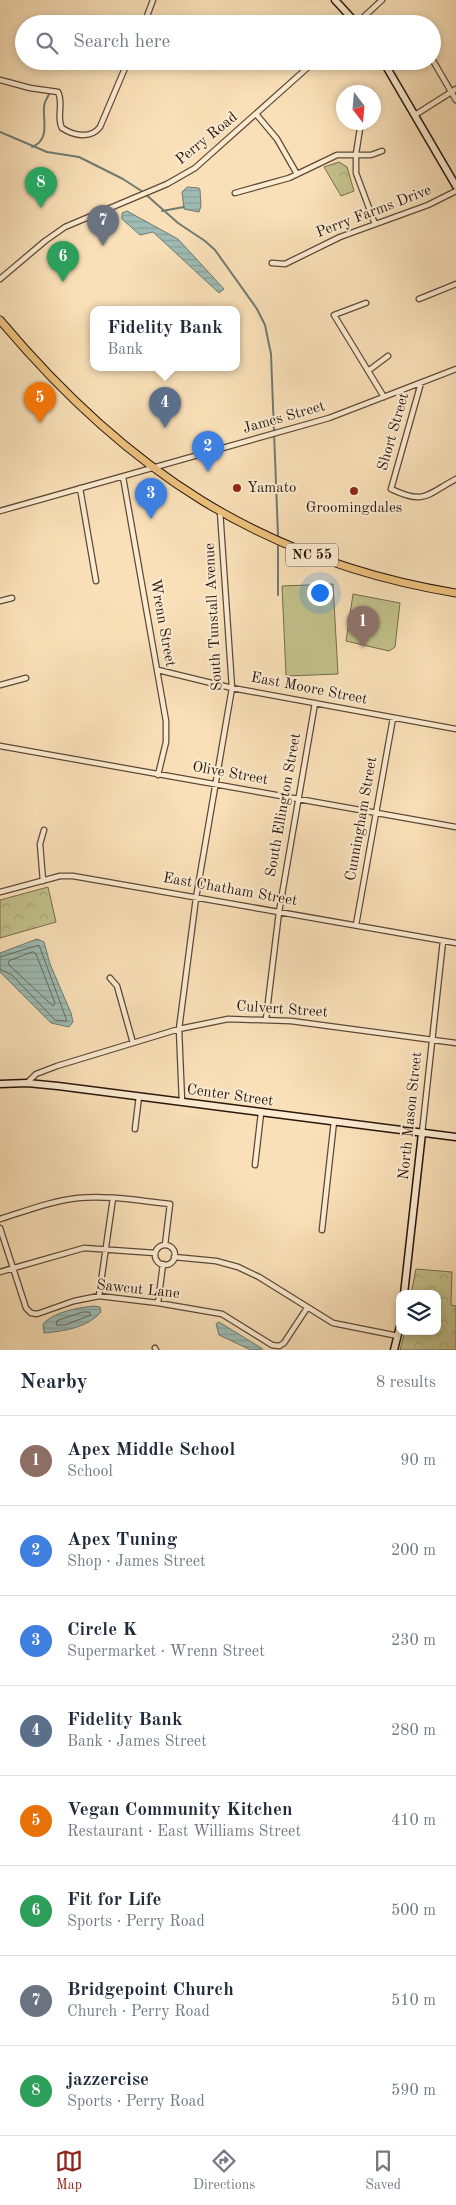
<!DOCTYPE html>
<html lang="en">
<head>
<meta charset="utf-8">
<style>
	:root { --surface:#fff; --page:#f2f2f3; --text:#1f2937; --muted:#747a83; --line:#e0e1e3; --accent:#8f2418 }
	body { margin:0; font-family:"Old Standard TT",serif; background:var(--page); color:var(--text) }
	.controls { position:absolute; right:15px; bottom:15px; display:grid; overflow:hidden; border-radius:10px; box-shadow:0 2px 8px #0003 }
	.controls button { width:45px; height:45px; display:grid; place-items:center; padding:0; border:0; border-bottom:1px solid var(--line); background:var(--surface); color:var(--text); font:25px sans-serif }
	.compass { position:absolute; left:336px; top:85px; width:45px; height:45px; border-radius:50%; background:var(--surface); box-shadow:0 2px 8px #0003; rotate:164deg }
	.you { position:absolute; left:319px; top:592px; width:18px; height:18px; margin:-12px; border:4px solid #fff; border-radius:50%; background:#1a73e8; box-shadow:0 0 0 8px #1a73e833 }
	.badge { display:grid; place-items:center; width:32px; height:32px; border-radius:50%; background:var(--accent); color:#fff; font-size:16px; font-weight:700 }
	.pin { position:absolute; translate:-50% -41px; filter:drop-shadow(0 1px 2px #0008) }
	.pin::after { content:''; position:absolute; top:26px; width:18px; height:15px; background:inherit; clip-path:polygon(0 0,100% 0,50% 100%) }
	.popup { position:absolute; left:90px; top:306px; width:150px; height:65px; box-sizing:border-box; display:grid; place-content:center; border-radius:10px; background:var(--surface); filter:drop-shadow(0 1px 4px #0005); font-size:16px; white-space:nowrap; color:var(--muted) }
	.popup b { font-size:19px; color:var(--text) }
	.popup::after { content:''; position:absolute; left:50%; top:100%; margin-left:-10px; border:10px solid transparent; border-top-color:var(--surface) }
	.list { margin:0; padding:0; list-style:none }
	h2 { display:flex; justify-content:space-between; align-items:center; height:65px; margin:0; padding:0 20px; font-size:21px }
	h2 small { font-size:16px; font-weight:400; color:var(--muted) }
	.list li { display:grid; grid-template-columns:32px 1fr auto; gap:15px; align-items:center; box-sizing:border-box; height:90px; padding:0 20px; border-top:1px solid var(--line) }
	.list b { display:block; font-size:19px; white-space:nowrap }
	.list p { margin:0; font-size:16px; white-space:nowrap; color:var(--muted) }
	.list em { font-size:16px; font-style:normal; color:var(--muted) }
	.icon { flex:none; width:28px; height:28px; fill:none; stroke:currentColor; stroke-width:2; stroke-linecap:round; stroke-linejoin:round }
	.map { position:relative; flex:none; width:456px; height:1350px; overflow:hidden }
	.search { position:absolute; background:var(--surface); box-shadow:0 2px 8px #0003; left:15px; right:15px; top:15px; height:55px; display:flex; align-items:center; gap:12px; box-sizing:border-box; padding:0 18px; border-radius:28px; color:var(--muted); font-size:19px }
	.sheet { height:785px; background:var(--surface) }
	nav { display:flex; justify-content:space-around; align-items:center; box-sizing:border-box; height:70px; border-top:1px solid var(--line); background:var(--surface); font-size:14px; color:var(--muted) }
	nav a { display:grid; justify-items:center; gap:2px }
	nav .on { color:var(--accent) }
	.map>svg:first-child { display:block }
</style>
</head>
<body>
<div class="map">
<svg width="456" height="1350" viewBox="0 0 456 1350">
	<defs>
		<pattern id="park-crowns" width="20" height="18" patternUnits="userSpaceOnUse" patternTransform="scale(1.25)"><rect width="20" height="18" fill="#c2c18b"/><path d="M2 6a3 3 0 1 1 6 0M12 15a3 3 0 1 1 6 0" fill="none" stroke="#a7a577"/></pattern>
		<pattern id="water-rules" width="6" height="5" patternUnits="userSpaceOnUse" patternTransform="scale(1.25)"><rect width="6" height="5" fill="#9ebcb4"/><path d="M0 2.5h6" fill="none" stroke="#88a19a"/></pattern>
	</defs>
	<rect width="100%" height="100%" fill="#f9e0b8"/>
	<filter id="stains"><feTurbulence type="fractalNoise" baseFrequency=".004" numOctaves="4"/><feColorMatrix values="0 0 0 0 .2 0 0 0 0 .09 0 0 0 0 .02 0 0 0 .5 -.17"/></filter>
	<radialGradient id="worn" r=".72"><stop offset=".6" stop-color="#630" stop-opacity="0"/><stop offset="1" stop-color="#630" stop-opacity=".3"/></radialGradient>
	<!-- green -->
	<path fill="#c2c18b" stroke="#766c4c" d="M333 584 338 674 286 676 282 586Z
		M353 594 400 603 395 647 389 651 346 641Z"/>
	<!-- park -->
	<path fill="url(#park-crowns)" stroke="#766c4c" d="M339 162 347 167 354 191 341 196 324 167Z
		M48 887 56 922 0 938V900Z
		M416 1269 452 1272 451 1305 456 1306V1350H400L405 1331H437V1294H411Z"/>
	<!-- water -->
	<path fill="url(#water-rules)" stroke="#707a71" d="M187 187 199 188 200 190 201 206 199 212 184 209 182 192Z
		M127 211 178 239 224 289 219 293 153 232 140 235 122 219V213Z
		M37 939 44 942 50 964 71 1013 73 1022 69 1027 51 1023 0 972V953Z
		M95 1306 100 1307 101 1312C87 1328 64 1331 44 1333L43 1324C53 1312 80 1307 95 1306Z
		M219 1322 263 1349 251 1350 219 1335 216 1324Z"/>
	<g fill="none" stroke-linecap="round" stroke-linejoin="round">
		<!-- shore -->
		<path stroke="#646960" stroke-width="1" d="M33 952 36 954 55 1003 53 1006 8 964 9 961Z
			M0 957 39 945 67 1021 55 1020 12 975 0 969
			M83 1312H89L91 1315 65 1325H56L57 1321Z"/>
		<!-- stream -->
		<path stroke="#707a71" stroke-width="2" d="M0 132 47 152 79 157 123 179 143 192 178 223 205 241 215 250 257 309 265 325 271 354 278 535
			M32 147C50 140 43 122 44 107 44 102 48 97 50 92
			M162 211 184 207
			M278 595V546"/>
		<defs>
			<path id="street" d="M144 24 153 0
				M356 24 382 0
				M432 59 456 100
				M0 80 30 88 58 92C64 104 56 117 62 128 74 136 91 139 100 127L128 61
				M256 114 277 139 297 174
				M415 115 456 89
				M361 122 356 154V173L375 224
				M235 193 289 178 337 155H371L382 151
				M272 263 285 264 340 237 428 205 456 191
				M0 279 45 241 65 227 167 184 195 168 315 61
				M419 299 456 284
				M366 303 334 315 384 397
				M368 371 388 356
				M421 383 391 489C425 505 426 495 456 479
				M123 477 166 721V742L158 775
				M80 488 96 581
				M0 511 329 418 456 369
				M0 601 12 598
				M158 670 232 688 456 729
				M0 685 26 678
				M0 746 456 827
				M43 881 40 844 44 830
				M0 892 60 876H73L456 943
				M356 925 393 718
				M110 978 117 986 133 1043
				M266 1019 279 912 315 703
				M27 1083 36 1074 57 1066 179 1029 228 1019 291 1021 456 1043
				M182 1102 179 1029 196 898 232 688 220 511
				M135 1129 139 1096
				M422 1133 443 941
				M255 1165 261 1113
				M0 1219C26 1211 51 1201 78 1198 109 1195 140 1201 170 1204L165 1245
				M0 1228 26 1308 31 1313 37 1314 74 1301 99 1296 158 1303 222 1314 272 1345 279 1346 284 1343 307 1308
				M322 1230 334 1121
				M155 1255a10 10 0 1 1 20 0a10 10 0 1 1-20 0Z
				M174 1257 216 1261 238 1267 259 1277 333 1323 398 1336
				M0 1272 84 1248 155 1253
				M99 1296 113 1198
				M158 1303 163 1264
				M155 1348 156 1350"/>
			<path id="secondary" d="M335 0 357 24
				M383 61 456 186
				M0 1084 27 1083 58 1086 456 1137
				M404 1294 422 1133
				M394 1350 400 1326"/>
			<path id="primary" d="M0 320C125 469 261 561 456 593"/>
		</defs>
		<!-- street casing -->
		<use href="#street" stroke="#5e4837" stroke-width="7"/>
		<!-- secondary casing -->
		<use href="#secondary" stroke="#2a160c" stroke-width="9"/>
		<!-- primary casing -->
		<use href="#primary" stroke="#2a160c" stroke-width="9"/>
		<!-- street -->
		<use href="#street" stroke="#fbebd1" stroke-width="4.5"/>
		<!-- secondary -->
		<use href="#secondary" stroke="#fbebd1" stroke-width="6"/>
		<!-- primary -->
		<use href="#primary" stroke="#ecc07c" stroke-width="7"/>
	</g>
	<!-- markers -->
	<g fill="#8f2418" stroke="#fbebd1" stroke-width="2">
		<circle cx="237" cy="488" r="5"/>
		<circle cx="354" cy="491" r="5"/>
	</g>
	<g text-anchor="middle" dominant-baseline="central" stroke-width="4" stroke-linejoin="round" paint-order="stroke">
		<!-- shield labels -->
		<rect fill="#fbebd1" stroke="#695647" stroke-width="1" x="286" y="543.5" width="52" height="23" rx="4"/>
		<g font-size="14" font-weight="bold" fill="#2a160c">
			<text x="312" y="555">NC 55</text>
		</g>
		<!-- street labels -->
		<g font-size="15" fill="#2a160c" stroke="#fbebd1">
			<text transform="translate(207 139) rotate(-39)">Perry Road</text>
			<text transform="translate(374 212) rotate(-21)">Perry Farms Drive</text>
			<text transform="translate(284 418) rotate(-16)">James Street</text>
			<text transform="translate(394 432) rotate(-74)">Short Street</text>
			<text transform="translate(214 617) rotate(-93)">South Tunstall Avenue</text>
			<text transform="translate(162 623) rotate(80)">Wrenn Street</text>
			<text transform="translate(309 689) rotate(11)">East Moore Street</text>
			<text transform="translate(230 774) rotate(10)">Olive Street</text>
			<text transform="translate(284 805) rotate(-80)">South Ellington Street</text>
			<text transform="translate(362 819) rotate(-80)">Cunningham Street</text>
			<text transform="translate(230 890) rotate(10)">East Chatham Street</text>
			<text transform="translate(282 1010) rotate(4)">Culvert Street</text>
			<text transform="translate(230 1096) rotate(8)">Center Street</text>
			<text transform="translate(411 1116) rotate(-84)">North Mason Street</text>
			<text transform="translate(138 1290) rotate(6)">Sawcut Lane</text>
		</g>
		<!-- poi labels -->
		<g font-size="15" fill="#2a160c" stroke="#fbebd1" text-anchor="start">
			<text x="247" y="488">Yamato</text>
			<text x="354" y="508" text-anchor="middle">Groomingdales</text>
		</g>
	</g>
	<rect width="100%" height="100%" filter="url(#stains)"/>
	<rect width="100%" height="100%" fill="url(#worn)"/>
</svg>
<div class="controls">
<button><svg class="icon" aria-label="layers" viewBox="0 0 24 24"><path d="M12 4l9 5-9 5-9-5zM3 14l9 5 9-5"/></svg></button>
</div>
<svg class="compass" viewBox="-18 -18 36 36"><path d="M0-13l5 13h-10z" fill="#e53935"/><path d="M0 13l5-13h-10z" fill="#747a83"/></svg>
<div class="you"></div>
<div class="pin badge" style="left:363px;top:647px;background:#8d6e63">1</div>
<div class="pin badge" style="left:208px;top:472px;background:#3f7fe0">2</div>
<div class="pin badge" style="left:151px;top:519px;background:#3f7fe0">3</div>
<div class="pin badge" style="left:165px;top:428px;background:#5c6f8a">4</div>
<div class="popup"><b>Fidelity Bank</b>Bank</div>
<div class="pin badge" style="left:40px;top:423px;background:#e8710a">5</div>
<div class="pin badge" style="left:63px;top:282px;background:#2e9e5b">6</div>
<div class="pin badge" style="left:103px;top:246px;background:#6b7280">7</div>
<div class="pin badge" style="left:41px;top:208px;background:#2e9e5b">8</div>
<div class="search"><svg class="icon" aria-label="search" viewBox="0 0 24 24"><circle cx="10" cy="10" r="6"/><path d="M15 15l6 6"/></svg>Search here</div>
</div>
<section class="sheet">
<h2>Nearby<small>8 results</small></h2>
<ul class="list">
<li><span class="badge" style="background:#8d6e63">1</span><div><b>Apex Middle School</b><p>School</p></div><em>90 m</em></li>
<li><span class="badge" style="background:#3f7fe0">2</span><div><b>Apex Tuning</b><p>Shop · James Street</p></div><em>200 m</em></li>
<li><span class="badge" style="background:#3f7fe0">3</span><div><b>Circle K</b><p>Supermarket · Wrenn Street</p></div><em>230 m</em></li>
<li><span class="badge" style="background:#5c6f8a">4</span><div><b>Fidelity Bank</b><p>Bank · James Street</p></div><em>280 m</em></li>
<li><span class="badge" style="background:#e8710a">5</span><div><b>Vegan Community Kitchen</b><p>Restaurant · East Williams Street</p></div><em>410 m</em></li>
<li><span class="badge" style="background:#2e9e5b">6</span><div><b>Fit for Life</b><p>Sports · Perry Road</p></div><em>500 m</em></li>
<li><span class="badge" style="background:#6b7280">7</span><div><b>Bridgepoint Church</b><p>Church · Perry Road</p></div><em>510 m</em></li>
<li><span class="badge" style="background:#2e9e5b">8</span><div><b>jazzercise</b><p>Sports · Perry Road</p></div><em>590 m</em></li>
</ul>
</section>
<nav>
<a class="on"><svg class="icon" aria-label="map" viewBox="0 0 24 24"><path d="M3 6l6-2 6 2 6-2v14l-6 2-6-2-6 2zM9 4v14M15 6v14"/></svg>Map</a>
<a><svg class="icon" aria-label="directions" viewBox="0 0 24 24"><path d="M12 3l9 9-9 9-9-9zM9 14v-3h6M13 9l2 2-2 2"/></svg>Directions</a>
<a><svg class="icon" aria-label="saved" viewBox="0 0 24 24"><path d="M7 4h10v16l-5-4-5 4z"/></svg>Saved</a>
</nav>
</body>
</html>
